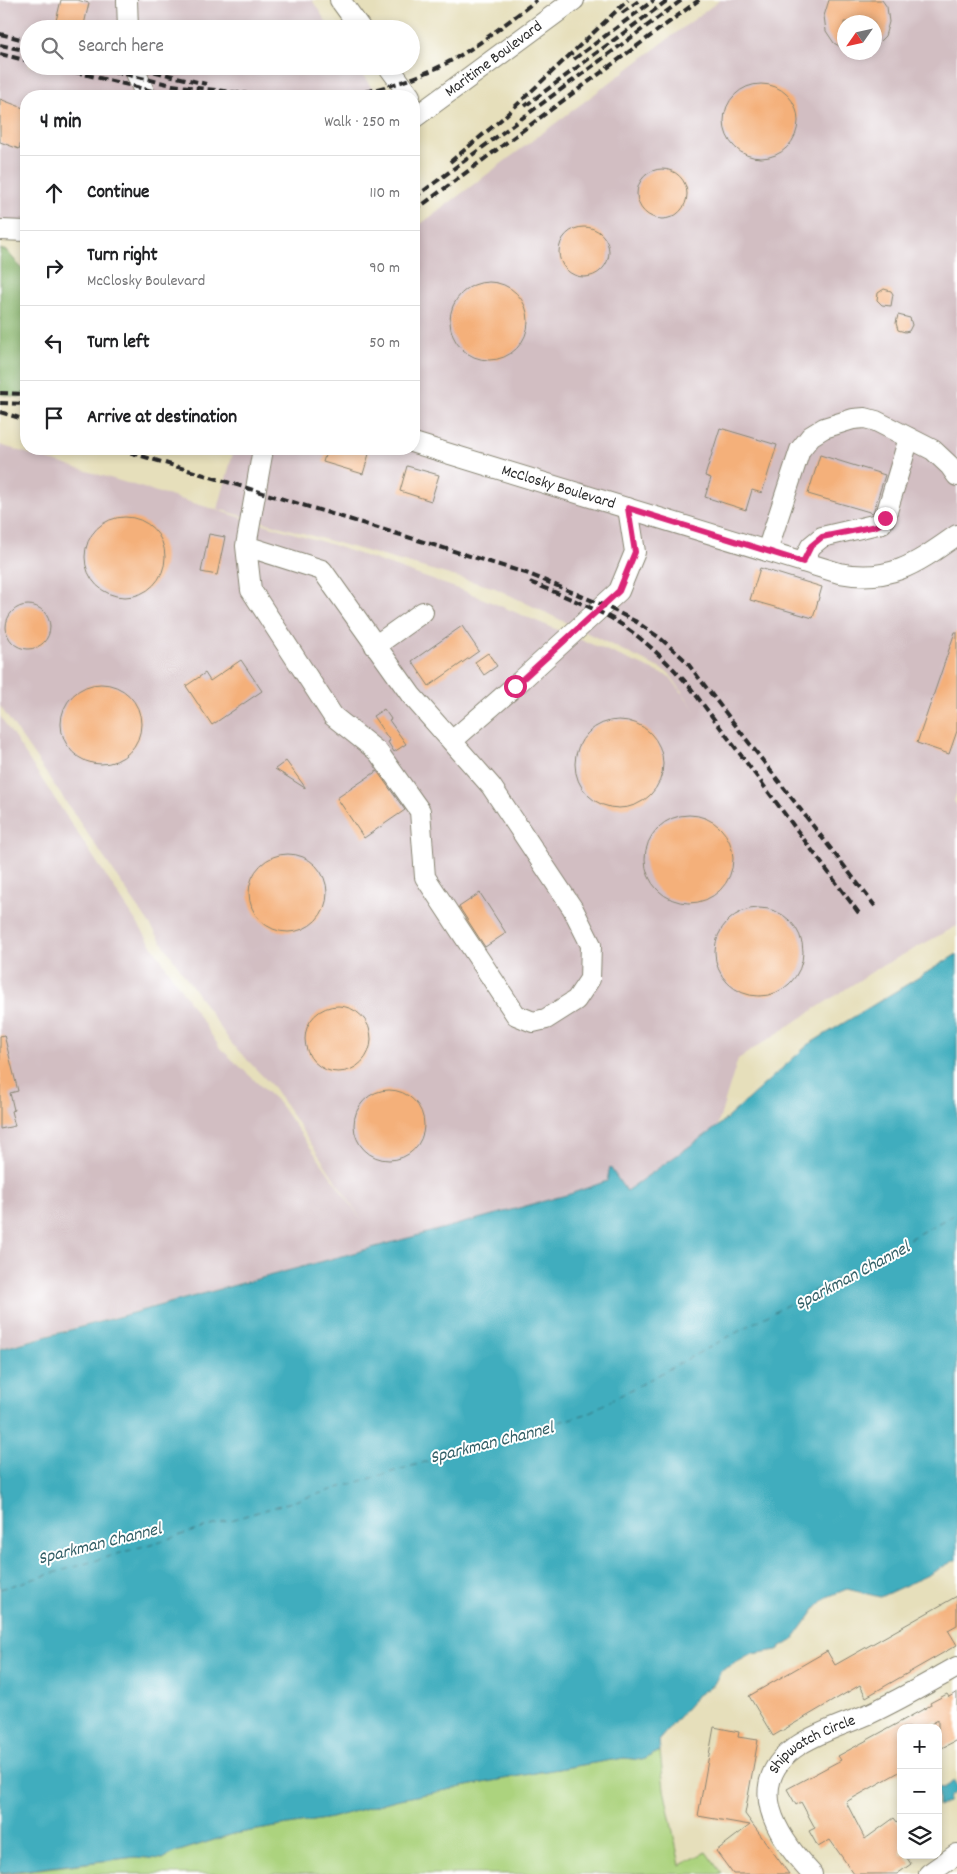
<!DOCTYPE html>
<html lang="en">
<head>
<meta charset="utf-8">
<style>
	:root { --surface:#fff; --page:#f2f2f2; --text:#202124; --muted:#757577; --line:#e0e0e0 }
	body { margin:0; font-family:Dekko,sans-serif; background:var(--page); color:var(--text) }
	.controls { position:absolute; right:15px; bottom:15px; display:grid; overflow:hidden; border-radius:10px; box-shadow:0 2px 8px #0003 }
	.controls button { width:45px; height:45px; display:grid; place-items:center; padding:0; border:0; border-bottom:1px solid var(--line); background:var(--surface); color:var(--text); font:25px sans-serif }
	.compass { position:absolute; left:837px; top:15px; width:45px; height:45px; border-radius:50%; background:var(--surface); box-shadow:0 2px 8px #0003; rotate:236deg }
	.stop { position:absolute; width:15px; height:15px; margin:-11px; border:4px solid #db2777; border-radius:50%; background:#fff }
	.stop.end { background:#db2777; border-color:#fff; box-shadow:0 1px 5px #0008 }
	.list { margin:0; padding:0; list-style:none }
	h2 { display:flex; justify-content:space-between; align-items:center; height:65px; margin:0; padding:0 20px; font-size:21px }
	h2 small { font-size:16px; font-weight:400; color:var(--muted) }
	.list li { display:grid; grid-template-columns:32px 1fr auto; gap:15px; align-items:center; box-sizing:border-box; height:75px; padding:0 20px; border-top:1px solid var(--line) }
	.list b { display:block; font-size:19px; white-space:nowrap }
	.list p { margin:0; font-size:16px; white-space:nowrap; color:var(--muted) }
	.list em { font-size:16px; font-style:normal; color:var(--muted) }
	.icon { flex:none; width:28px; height:28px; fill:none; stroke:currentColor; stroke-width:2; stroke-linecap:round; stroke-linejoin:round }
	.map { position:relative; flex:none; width:957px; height:1874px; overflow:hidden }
	.search { position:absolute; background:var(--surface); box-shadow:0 2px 8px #0003; left:20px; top:20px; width:400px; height:55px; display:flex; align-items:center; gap:12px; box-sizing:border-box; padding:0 18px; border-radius:28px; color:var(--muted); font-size:19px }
	.panel { position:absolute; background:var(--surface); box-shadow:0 2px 8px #0003; left:20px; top:90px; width:400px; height:365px; border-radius:20px }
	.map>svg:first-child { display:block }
</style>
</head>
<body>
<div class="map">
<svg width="957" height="1874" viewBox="0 0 957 1874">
	<rect width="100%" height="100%" fill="#fff"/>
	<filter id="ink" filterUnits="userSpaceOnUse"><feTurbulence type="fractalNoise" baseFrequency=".02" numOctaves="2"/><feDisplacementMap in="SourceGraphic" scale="10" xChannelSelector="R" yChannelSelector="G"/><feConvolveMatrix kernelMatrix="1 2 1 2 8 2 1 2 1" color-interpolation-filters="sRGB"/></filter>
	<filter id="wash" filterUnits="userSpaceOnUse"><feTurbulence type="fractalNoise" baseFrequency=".0096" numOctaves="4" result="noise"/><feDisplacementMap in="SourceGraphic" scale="20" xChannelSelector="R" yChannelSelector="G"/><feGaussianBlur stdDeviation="1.12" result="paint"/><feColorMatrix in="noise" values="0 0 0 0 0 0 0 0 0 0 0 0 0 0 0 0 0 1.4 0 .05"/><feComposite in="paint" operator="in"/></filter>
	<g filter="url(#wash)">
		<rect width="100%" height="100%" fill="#e6dfbb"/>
		<!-- industrial -->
		<path fill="#d2bec2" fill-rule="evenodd" d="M0 0H312L331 29H29V66H357L377 96H26V224L0 221Z
			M720 0H957V792L954 801 957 806V926L878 968 738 1059 717 1127 626 1191 610 1168 607 1181 570 1194 0 1348V716L220 1048 279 1103 363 1222 274 1088 231 1043 0 706V445L330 544 467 592 670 677 695 710 669 673 495 588 218 509 234 449H414V229ZM844 22H874V52H844Z"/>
		<!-- green -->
		<path fill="#acd37e" stroke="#6c7f54" d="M660 1751 664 1789 680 1865 706 1852 722 1874H0L135 1857 163 1859 173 1853 233 1834 331 1818 395 1800 540 1772 624 1758 642 1760Z"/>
		<!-- forest -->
		<path fill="#89b56d" stroke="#5a704c" d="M0 249 7 251 26 274V396L18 397 0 394Z"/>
		<!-- water -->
		<path fill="#40adbe" stroke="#366c74" d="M957 954V1559L928 1575 880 1597 847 1589 827 1597 816 1608 793 1640 777 1650 752 1654 721 1671 714 1684 698 1695 659 1740 660 1751 642 1760 624 1758 540 1772 395 1800 331 1818 233 1834 173 1853 163 1859 135 1857 0 1873V1349L570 1194 607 1181 610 1167 626 1191 717 1127 809 1044Z
			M954 1781 957 1786V1791L949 1797 948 1802 938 1807V1787L943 1788Z"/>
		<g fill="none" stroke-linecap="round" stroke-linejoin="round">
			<!-- ferry -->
			<path stroke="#335f66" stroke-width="1" stroke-dasharray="6 5" stroke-linecap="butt" d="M0 1589 586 1414 957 1213"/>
		</g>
		<g id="blocks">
			<!-- building -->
			<path fill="#f4b07a" d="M61 0H77L89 3 83 29H71L55 25Z
				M829 0H882L887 7 889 22 885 36 874 47V22H844V49L834 43 826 31 824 16Z
				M724 121a37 37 0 1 1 74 0a37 37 0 1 1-74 0Z
				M0 99 26 109V141L22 139 19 149 0 142Z
				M637 194a25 25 0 1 1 50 0a25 25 0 1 1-50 0Z
				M559 252a25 25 0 1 1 50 0a25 25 0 1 1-50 0Z
				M450 321a39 39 0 1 1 78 0a39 39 0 1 1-78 0Z
				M884 289 891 291 893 294 891 306 882 305 877 300 878 293Z
				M898 315 910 318 912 325 909 331 905 332 898 330 896 323Z
				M720 428 777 445 762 493 752 490 746 510 705 497 711 478 705 476Z
				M327 449H353L369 454 363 474 323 462Z
				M820 455 885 475 873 513 808 494Z
				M407 466 439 475 431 501 400 491Z
				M85 557a40 40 0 1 1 80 0a40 40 0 1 1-80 0Z
				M209 534 225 537 217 575 201 572Z
				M760 568 822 587 813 618 750 600Z
				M6 627a22 22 0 1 1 44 0a22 22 0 1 1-44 0Z
				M462 626 479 651 429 686 412 661Z
				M955 632H957V731L949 754 917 743Z
				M488 653 497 666 484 675 475 662Z
				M241 660 262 691 212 725 186 686 205 673 210 681Z
				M61 724a40 40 0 1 1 80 0a40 40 0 1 1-80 0Z
				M384 709 391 719 389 720 406 744 394 752 388 742 390 741 373 716Z
				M575 764a44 44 0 1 1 88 0a44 44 0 1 1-88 0Z
				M286 761 305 787V788L275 769Z
				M377 771 405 810 364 838 337 798Z
				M645 859a44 44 0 1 1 88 0a44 44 0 1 1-88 0Z
				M249 893a39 39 0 1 1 78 0a39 39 0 1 1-78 0Z
				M480 893 506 933 485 947 459 907Z
				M715 952a44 44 0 1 1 88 0a44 44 0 1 1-88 0Z
				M305 1039a33 33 0 1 1 66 0a33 33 0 1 1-66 0Z
				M4 1035 18 1091 10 1093 14 1110 11 1111 15 1126 0 1129V1036Z
				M354 1125a35 35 0 1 1 70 0a35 35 0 1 1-70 0Z
				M957 1596V1625L948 1630 957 1645 866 1697 860 1685 773 1736 749 1696 827 1651 835 1665Z
				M957 1692V1740L938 1750V1720L924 1728H901V1771L846 1802 865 1839 894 1818 901 1827V1855H905L911 1864 897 1874H854L830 1840 818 1847 809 1831 815 1828 801 1802 796 1805 787 1789 841 1760 838 1756 931 1705 930 1703 947 1694 949 1697Z
				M714 1727 739 1732 738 1737 758 1740 745 1814 789 1874H733L716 1851 750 1825 698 1816Z"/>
		</g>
	</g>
	<g filter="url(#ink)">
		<use href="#blocks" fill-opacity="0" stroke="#888573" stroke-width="1"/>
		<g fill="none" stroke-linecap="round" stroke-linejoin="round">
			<defs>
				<g id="minor">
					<path d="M127 0 128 29"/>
					<path d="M340 0 361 29"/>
					<path d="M133 66 146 96"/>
					<path d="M388 66 410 96"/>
					<path id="s1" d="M414 118 574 0"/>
					<path d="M0 230 26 231"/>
					<path id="s2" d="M414 443 839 573C891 583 917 563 957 535"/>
					<path d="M246 546 322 570 411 695 491 786 573 909 591 945 590 979 576 1000 546 1019 533 1022 516 1015 425 877 420 811 378 752 333 716 251 590 246 546 263 449"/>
					<path d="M767 551 800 450 811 436 824 428 853 419 865 418 876 421 933 450 950 466 957 476"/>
					<path d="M803 562 811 546 822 537 882 523 885 518 909 438"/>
					<path d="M375 646 423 612"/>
					<path d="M452 741 515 686 619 591 635 552 628 508"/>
					<path id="s3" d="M812 1874C777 1837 741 1782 799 1745 821 1731 845 1724 869 1714 899 1700 928 1683 957 1667"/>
					<path d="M929 1874 957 1854"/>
				</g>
			</defs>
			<!-- minor casing -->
			<use href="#minor" stroke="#888573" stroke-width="22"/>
			<!-- minor -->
			<use href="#minor" stroke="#fff" stroke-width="20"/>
			<!-- rail -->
			<path stroke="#2b2b2b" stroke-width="4" stroke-dasharray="8 4" stroke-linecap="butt" d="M622 13 640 0
				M0 34 29 41
				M0 45 29 51
				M0 54 29 61
				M574 59 654 0
				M51 66 173 96
				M90 66 172 85 249 94
				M131 66 206 84
				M342 96C377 91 413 80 445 64 478 47 507 22 537 0
				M525 106 668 0
				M450 162 503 118 628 0
				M414 198 682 0
				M414 211 699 0
				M0 393 26 394
				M0 403 26 404
				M0 412 26 420
				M119 449 529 574 605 606 635 621 660 638 685 660 875 906
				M530 582C557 593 585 604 611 618 640 635 667 661 690 687L861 916"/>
		</g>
	</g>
	<g fill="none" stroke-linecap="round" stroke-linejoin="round" filter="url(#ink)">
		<!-- route -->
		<path stroke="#db2777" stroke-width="6" d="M515 686 619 591 635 552 628 508 803 562 811 546 822 537 876 526 882 523 885 518"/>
	</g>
	<g text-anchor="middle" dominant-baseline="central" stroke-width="4" stroke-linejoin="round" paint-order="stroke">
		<!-- street labels -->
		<g font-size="16" fill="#2b2b2b" stroke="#fff">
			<text stroke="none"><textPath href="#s1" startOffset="99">Maritime Boulevard</textPath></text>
			<text stroke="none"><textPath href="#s2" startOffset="151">McClosky Boulevard</textPath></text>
			<text stroke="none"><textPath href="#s3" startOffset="165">Shipwatch Circle</textPath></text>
		</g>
		<!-- water labels -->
		<g font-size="18" font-style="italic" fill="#335f66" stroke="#fff">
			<text transform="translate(853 1277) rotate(-28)">Sparkman Channel</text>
			<text transform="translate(492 1444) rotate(-14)">Sparkman Channel</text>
			<text transform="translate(100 1545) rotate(-14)">Sparkman Channel</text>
		</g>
	</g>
</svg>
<div class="controls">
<button>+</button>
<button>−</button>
<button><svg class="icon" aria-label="layers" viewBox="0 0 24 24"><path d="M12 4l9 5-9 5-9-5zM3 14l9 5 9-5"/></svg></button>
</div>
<svg class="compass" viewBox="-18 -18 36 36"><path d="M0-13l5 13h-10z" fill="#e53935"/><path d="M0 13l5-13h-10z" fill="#757577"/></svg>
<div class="stop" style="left:515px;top:686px"></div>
<div class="stop end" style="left:885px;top:518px"></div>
<div class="search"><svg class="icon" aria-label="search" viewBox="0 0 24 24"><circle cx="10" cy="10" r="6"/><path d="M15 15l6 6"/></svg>Search here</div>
<section class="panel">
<h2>4 min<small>Walk · 250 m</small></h2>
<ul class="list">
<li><svg class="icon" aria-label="ahead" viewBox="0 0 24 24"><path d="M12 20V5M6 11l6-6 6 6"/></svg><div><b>Continue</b></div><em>110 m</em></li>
<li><svg class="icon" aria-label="right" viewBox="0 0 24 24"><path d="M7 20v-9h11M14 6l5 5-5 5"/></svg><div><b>Turn right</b><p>McClosky Boulevard</p></div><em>90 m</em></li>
<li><svg class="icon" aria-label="left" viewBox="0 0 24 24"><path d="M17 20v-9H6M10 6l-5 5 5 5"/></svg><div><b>Turn left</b></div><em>50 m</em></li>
<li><svg class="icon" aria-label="arrive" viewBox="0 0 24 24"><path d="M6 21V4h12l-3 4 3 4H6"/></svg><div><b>Arrive at destination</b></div></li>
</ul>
</section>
</div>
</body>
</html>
